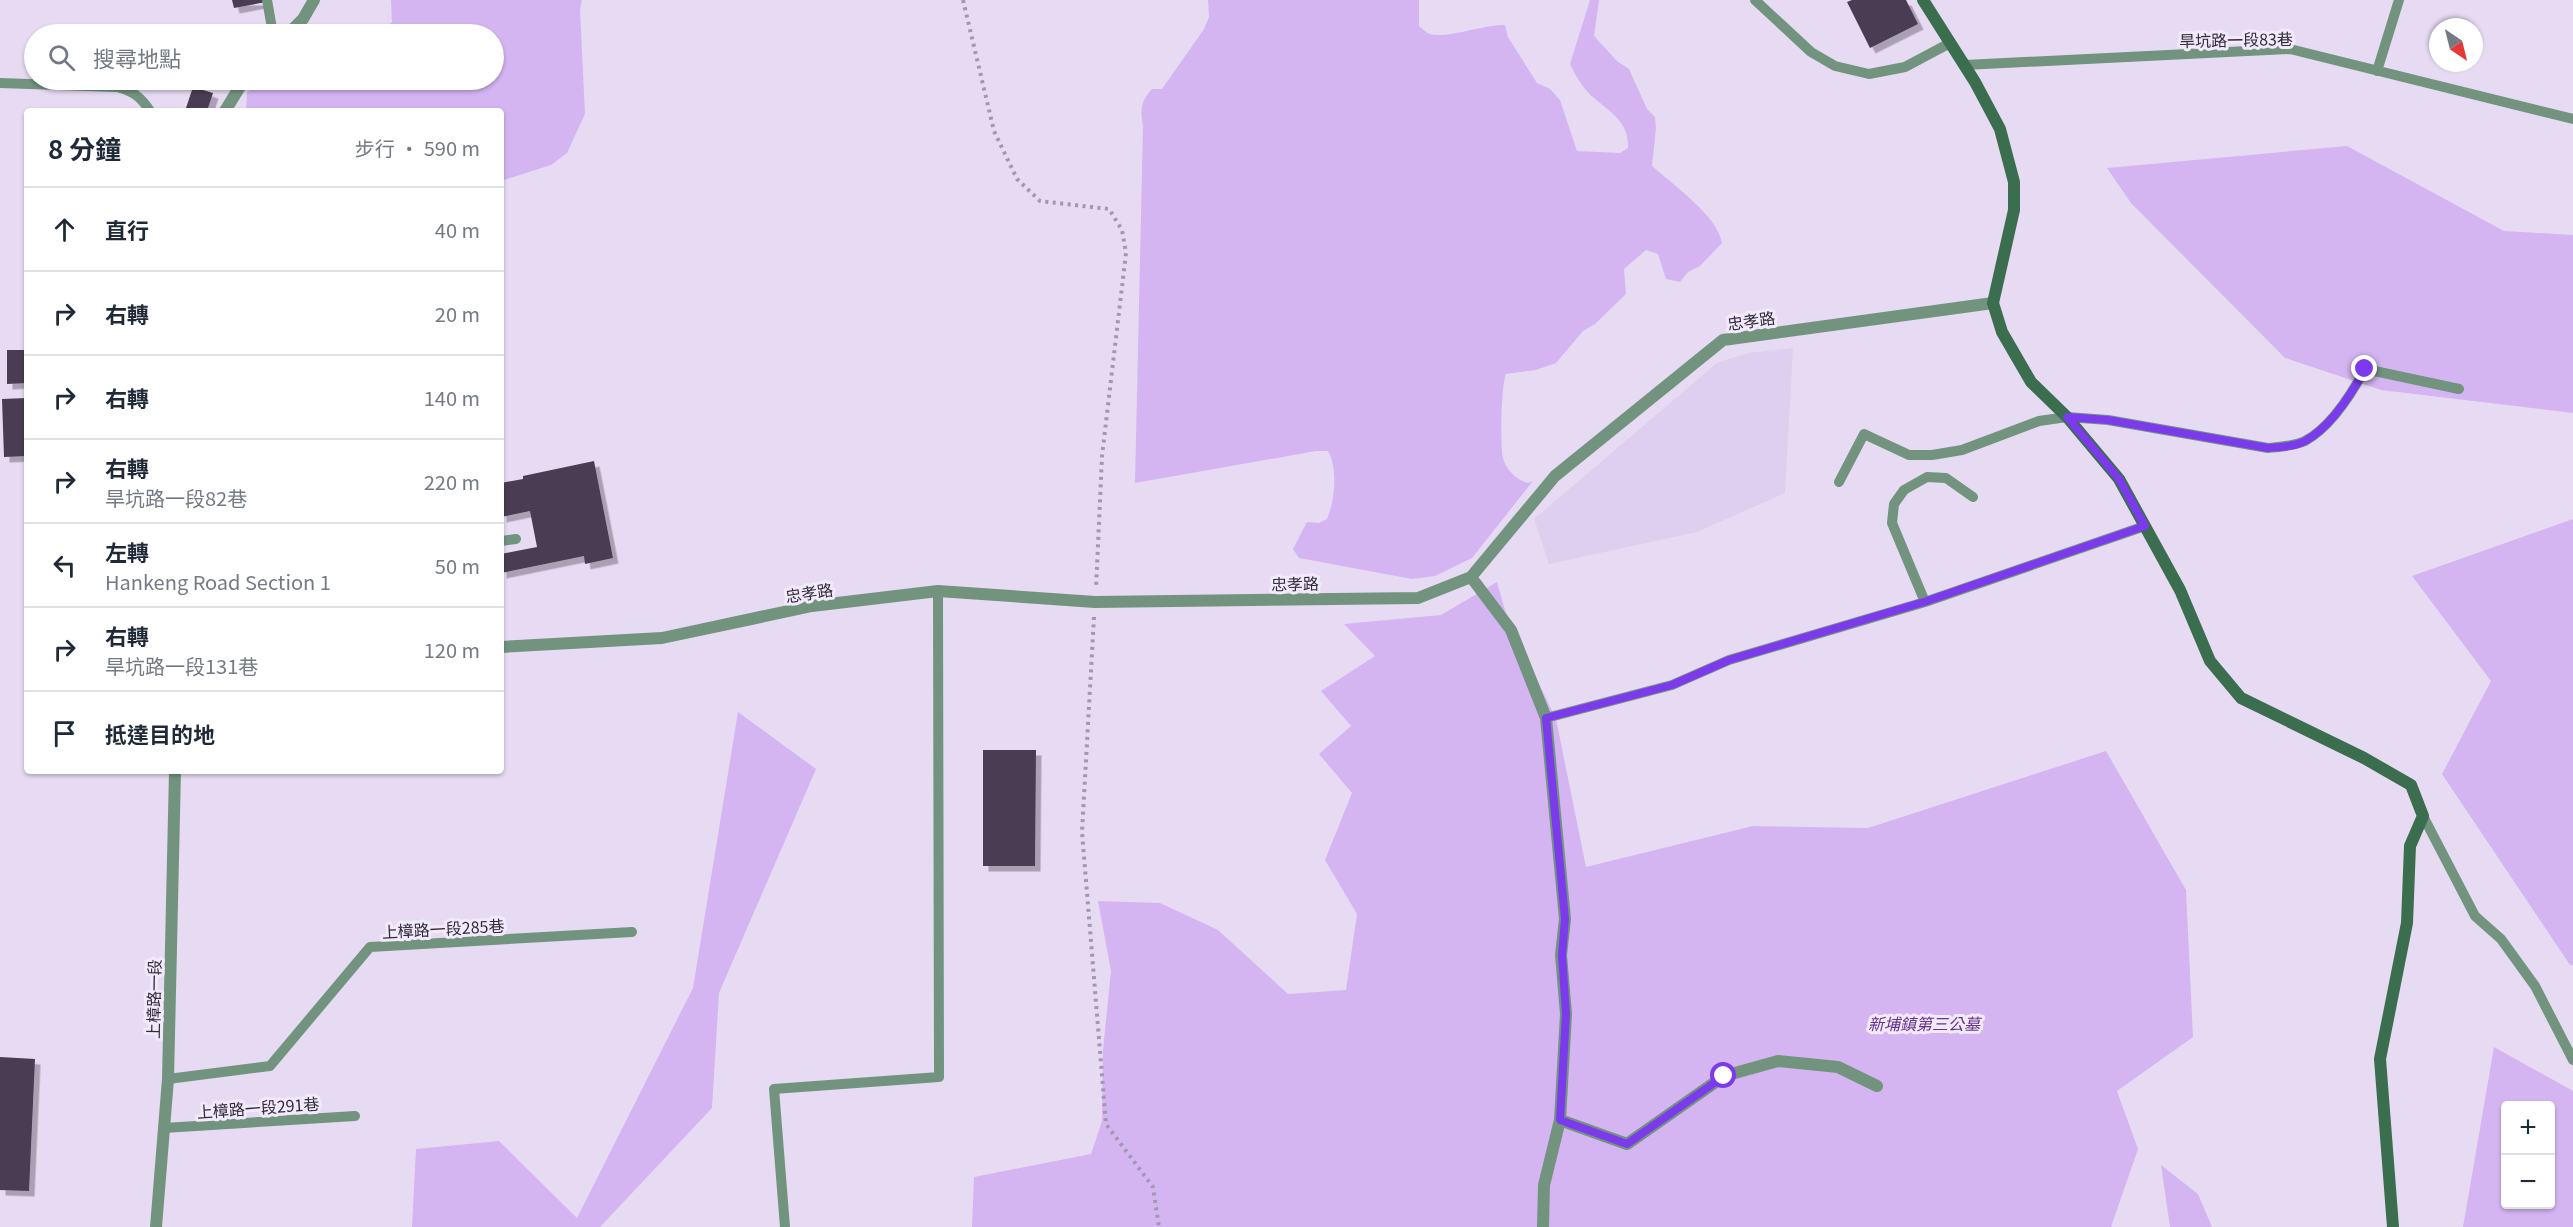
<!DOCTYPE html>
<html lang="zh-TW">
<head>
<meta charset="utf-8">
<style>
	:root { --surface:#fff; --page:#f6f6f7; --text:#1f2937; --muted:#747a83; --line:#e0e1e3 }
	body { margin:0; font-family:Georgia,"Noto Sans TC",serif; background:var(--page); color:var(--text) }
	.controls { position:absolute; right:18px; bottom:18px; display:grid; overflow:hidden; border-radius:6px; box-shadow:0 2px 4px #0004 }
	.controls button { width:54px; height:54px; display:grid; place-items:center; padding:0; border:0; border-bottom:2px solid var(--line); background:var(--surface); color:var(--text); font:30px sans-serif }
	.compass { position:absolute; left:2429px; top:18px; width:54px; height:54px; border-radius:50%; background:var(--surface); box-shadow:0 2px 4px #0004; rotate:145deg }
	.stop { position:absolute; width:18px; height:18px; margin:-14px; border:4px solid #7c3aed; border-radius:50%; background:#fff }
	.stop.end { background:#7c3aed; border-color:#fff; box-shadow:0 2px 6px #0008 }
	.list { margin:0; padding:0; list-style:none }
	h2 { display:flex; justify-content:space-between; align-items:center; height:78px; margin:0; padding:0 24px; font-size:26px }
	h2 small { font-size:20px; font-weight:400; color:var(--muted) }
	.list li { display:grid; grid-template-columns:39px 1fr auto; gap:18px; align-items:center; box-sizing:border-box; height:84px; padding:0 24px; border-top:2px solid var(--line) }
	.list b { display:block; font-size:22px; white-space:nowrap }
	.list p { margin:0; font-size:20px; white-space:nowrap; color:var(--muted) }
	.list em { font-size:20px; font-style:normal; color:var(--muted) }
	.icon { flex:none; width:33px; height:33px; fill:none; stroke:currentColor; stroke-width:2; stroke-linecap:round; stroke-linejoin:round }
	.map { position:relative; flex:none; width:2573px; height:1227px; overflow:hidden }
	.search { position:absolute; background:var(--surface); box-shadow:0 2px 4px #0004; left:24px; top:24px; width:480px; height:66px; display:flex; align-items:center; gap:15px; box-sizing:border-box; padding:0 21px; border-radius:33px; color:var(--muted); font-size:22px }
	.panel { position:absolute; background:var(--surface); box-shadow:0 2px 4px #0004; left:24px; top:108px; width:480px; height:666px; border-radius:6px }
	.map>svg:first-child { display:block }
</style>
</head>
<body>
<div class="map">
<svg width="2573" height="1227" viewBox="0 0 2573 1227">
	<defs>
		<filter id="shadow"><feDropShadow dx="5.5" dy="5.5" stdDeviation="0" flood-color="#0004"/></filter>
	</defs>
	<rect width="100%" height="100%" fill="#e7dbf4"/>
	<!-- built -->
	<path fill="#dfcfef" d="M1793 348 1785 493 1697 532 1549 564 1534 519 1717 363 1748 353Z"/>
	<!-- green -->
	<path fill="#d4b5f2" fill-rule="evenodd" d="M391 0H582L580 9 585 114 567 153 551 165 501 181V111H246L247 92 265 80H494V34H380L392 22Z
		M1208 0H1419V26C1423 29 1426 33 1430 34 1446 39 1486 24 1505 25L1508 37 1537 83 1550 89 1560 100 1577 151 1620 153 1628 148C1629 116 1603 110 1585 89 1579 81 1574 73 1570 64L1590 0H1599L1594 36 1617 61 1629 69 1647 109 1655 117 1656 128 1652 166C1672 184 1718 216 1722 243L1700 266 1688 272 1680 282 1666 279 1658 254 1646 250 1624 269 1626 294 1595 324 1583 331 1556 363 1536 370 1506 374C1501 386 1500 444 1503 458 1506 470 1517 480 1528 483L1533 481 1472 558 1435 576 1412 579 1299 558 1293 549 1307 522 1319 523 1327 519C1335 501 1338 468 1328 451H1316L1135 483 1143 126C1140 109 1141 101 1152 89H1162L1204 29 1209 17Z
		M2347 146 2504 231 2573 235V413L2381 390 2285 358 2131 203 2107 168Z
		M2573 519V965H2570L2442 774 2491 681 2412 576Z
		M1497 582 1507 617 1556 719 1586 867 1753 826 1868 828 2106 751 2186 890 2193 1037 2117 1091 2138 1149 2111 1227H972L974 1177 1091 1154 1102 1121 1103 1050 1111 971 1098 901 1160 903 1218 930 1288 994 1346 990 1357 914 1325 860 1352 793 1319 754 1351 726 1321 691 1375 656 1344 624 1441 615Z
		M738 712 816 769 719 993 712 1108 600 1227H412L416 1149 499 1141 577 1218 693 988Z
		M2494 1047 2573 1091V1227H2463ZM2506 1106H2550V1204H2506Z
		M2161 1165 2198 1194 2212 1227H2170Z"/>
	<!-- building -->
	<path fill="#483e52" filter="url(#shadow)" d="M232 0H265L266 2 234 8Z
		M1852 0H1906L1918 24 1870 48 1847 2Z
		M222 29 234 34H220Z
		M193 87 213 93 207 111H185Z
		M7 350H27V383L7 384Z
		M27 398V456L4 457 2 399Z
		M594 461 613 558 585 564 584 556 501 573V554L537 547 530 511 501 517V483L523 479V476Z
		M983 750H1036L1035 866H983Z
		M0 1057 35 1059 29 1191 0 1190Z"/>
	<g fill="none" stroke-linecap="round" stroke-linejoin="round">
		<!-- path -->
		<path stroke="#a298ac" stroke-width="4" stroke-dasharray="3 4.5" stroke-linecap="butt" d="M963 0 994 131 1017 179 1040 201 1109 209 1122 230 1126 253 1102 456 1096 589
			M1094 617 1082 832 1106 1124 1153 1187 1159 1227"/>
		<!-- lane -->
		<path stroke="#72947e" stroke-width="10" d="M267 0 273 34
			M1755 0 1811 52 1835 66 1869 74 1905 67 1950 43
			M1965 65 2290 49 2573 119
			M2377 71 2399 0
			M0 83 117 87C133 91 141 97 150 111
			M1839 482 1864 434 1909 455H1932L1962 450 2039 421 2067 417 2108 420 2268 448C2280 447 2294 446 2305 441 2331 427 2351 395 2365 369L2459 389
			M501 541 516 539
			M1925 602 1892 523 1894 504 1904 490 1927 477 1946 478 1973 497
			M1546 718 1672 685 1729 660 1925 602 2145 526
			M2423 816 2475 916 2501 939 2535 986 2573 1060
			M168 1079 270 1066 370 947 632 932
			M164 1128 355 1116
			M785 1227 774 1089 939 1077 938 591"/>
		<!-- street -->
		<path stroke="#72947e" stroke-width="12" d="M288 34 303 19 314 0
			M225 111 244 80
			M1471 577 1511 630 1546 718 1565 919 1561 955 1566 1014 1560 1120 1544 1185 1543 1227
			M501 647 662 638 812 606 938 591 1095 602 1418 598 1471 577 1555 476 1723 340 1993 303
			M1560 1120 1627 1144 1724 1076 1778 1061 1838 1067 1877 1086
			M156 1227 168 1079 175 771"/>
		<!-- secondary -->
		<path stroke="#3b6e4f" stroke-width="12" d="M1923 0 1975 82 2000 129 2014 182V210L1993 303 2002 332 2031 382 2067 417 2119 479 2180 590 2210 661 2241 698 2364 758 2411 785 2423 816 2410 846 2407 923 2380 1059 2393 1227"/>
	</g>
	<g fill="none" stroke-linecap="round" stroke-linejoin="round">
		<!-- route -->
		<path stroke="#7c3aed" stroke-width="8" d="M1724 1076 1627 1144 1560 1120 1566 1014 1562 955 1565 919 1546 718 1672 685 1729 660 1924 602 2145 526 2119 479 2067 417 2108 420 2268 448C2280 447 2294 447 2305 441 2331 427 2351 395 2365 369"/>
	</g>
	<g text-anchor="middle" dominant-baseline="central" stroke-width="6" stroke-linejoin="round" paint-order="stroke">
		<!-- street labels -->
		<g font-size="16" fill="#302b35" stroke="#f3e9fd">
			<text transform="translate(2236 39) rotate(-1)">旱坑路一段83巷</text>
			<text transform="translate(1751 320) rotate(-8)">忠孝路</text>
			<text transform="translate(1295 583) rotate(-1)">忠孝路</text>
			<text transform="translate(809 592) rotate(-9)">忠孝路</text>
			<text transform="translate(443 928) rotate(-3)">上樟路一段285巷</text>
			<text transform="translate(153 999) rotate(-89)">上樟路一段</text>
			<text transform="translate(258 1107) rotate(-4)">上樟路一段291巷</text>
		</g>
		<!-- park labels -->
		<g font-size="16" font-style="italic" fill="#653489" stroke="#f3e9fd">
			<text x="1924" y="1023">新埔鎮第三公墓</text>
		</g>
	</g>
</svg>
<div class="controls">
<button>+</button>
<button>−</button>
</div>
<svg class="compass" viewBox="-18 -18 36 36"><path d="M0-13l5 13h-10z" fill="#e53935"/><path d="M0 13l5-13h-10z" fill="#747a83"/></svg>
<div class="stop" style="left:1724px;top:1076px"></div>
<div class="stop end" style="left:2365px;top:369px"></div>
<div class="search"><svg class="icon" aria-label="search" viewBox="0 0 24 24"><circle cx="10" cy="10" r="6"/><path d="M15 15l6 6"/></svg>搜尋地點</div>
<section class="panel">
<h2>8 分鐘<small>步行 · 590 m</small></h2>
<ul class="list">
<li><svg class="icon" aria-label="ahead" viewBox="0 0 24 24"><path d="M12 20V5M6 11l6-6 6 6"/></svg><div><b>直行</b></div><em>40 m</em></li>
<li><svg class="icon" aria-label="right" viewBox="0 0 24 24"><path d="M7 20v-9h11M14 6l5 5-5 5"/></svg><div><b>右轉</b></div><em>20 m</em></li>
<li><svg class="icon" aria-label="right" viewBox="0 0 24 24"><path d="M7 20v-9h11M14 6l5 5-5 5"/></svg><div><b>右轉</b></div><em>140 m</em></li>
<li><svg class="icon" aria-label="right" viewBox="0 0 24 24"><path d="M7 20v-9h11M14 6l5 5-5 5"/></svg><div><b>右轉</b><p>旱坑路一段82巷</p></div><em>220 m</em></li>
<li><svg class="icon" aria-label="left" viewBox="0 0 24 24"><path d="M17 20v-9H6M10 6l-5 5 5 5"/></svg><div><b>左轉</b><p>Hankeng Road Section 1</p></div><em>50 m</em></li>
<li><svg class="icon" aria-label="right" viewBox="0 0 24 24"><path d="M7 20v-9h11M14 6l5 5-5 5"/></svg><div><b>右轉</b><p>旱坑路一段131巷</p></div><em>120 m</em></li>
<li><svg class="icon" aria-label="arrive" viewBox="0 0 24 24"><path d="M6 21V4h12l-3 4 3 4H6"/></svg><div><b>抵達目的地</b></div></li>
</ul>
</section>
</div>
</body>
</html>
